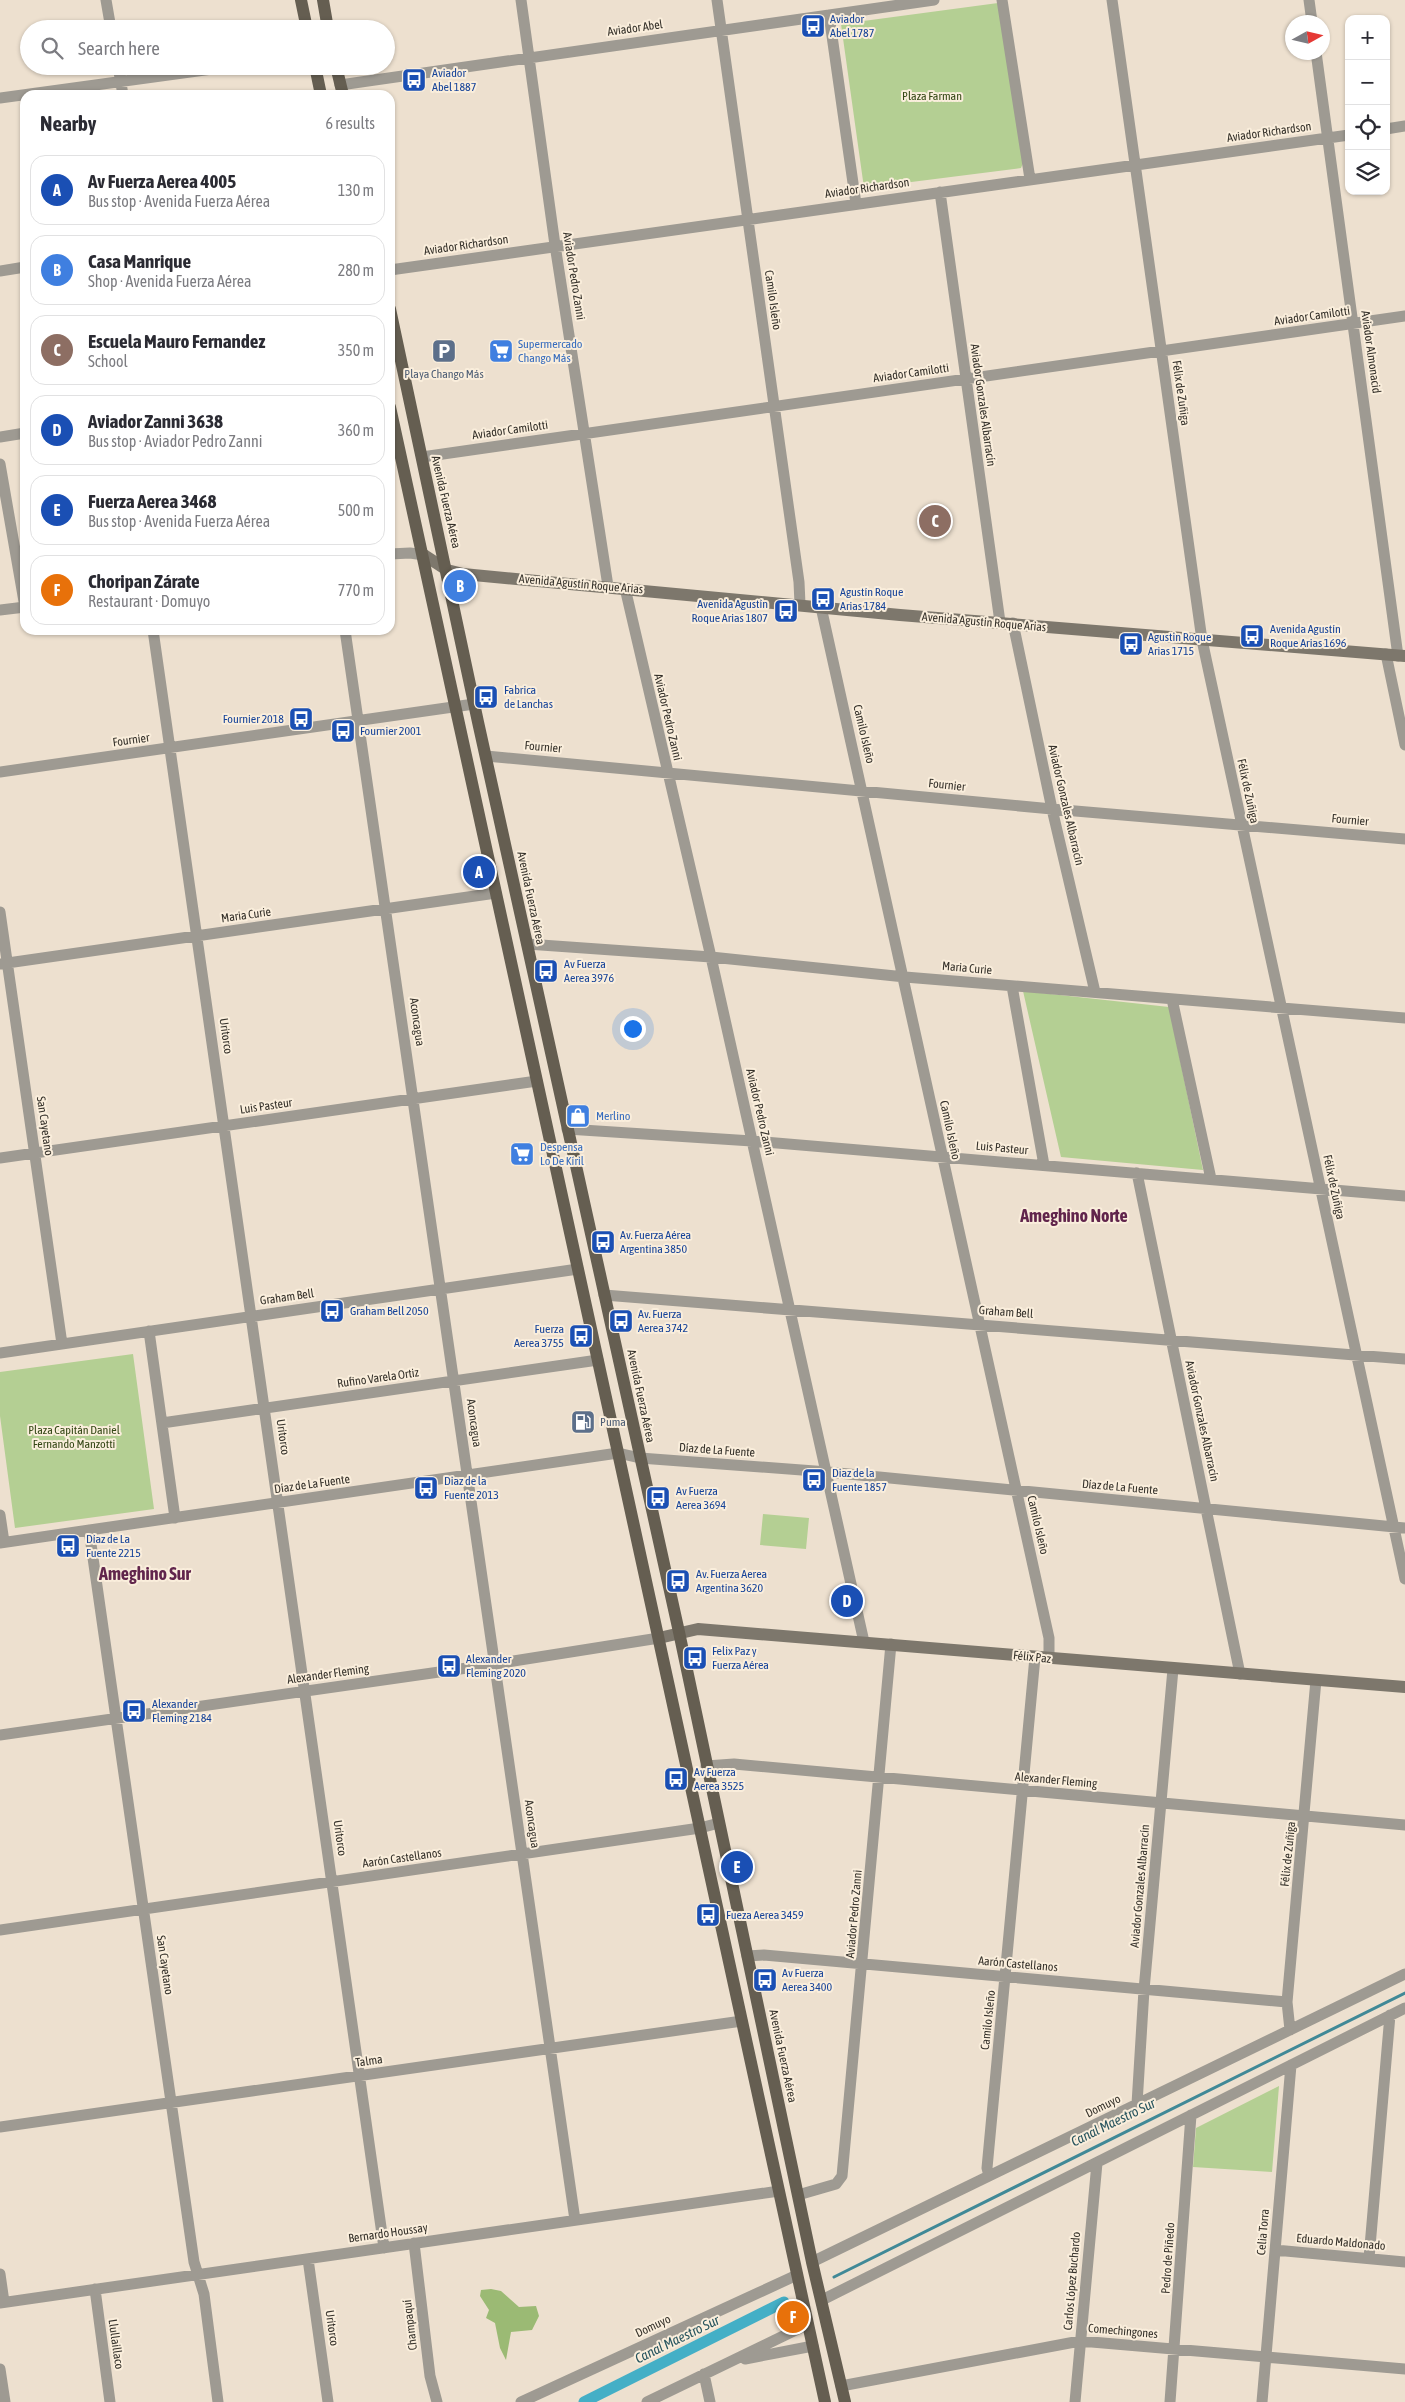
<!DOCTYPE html>
<html lang="en">
<head>
<meta charset="utf-8">
<style>
	:root { --surface:#fff; --page:#f7f7f7; --text:#2b2b33; --muted:#7c7c81; --line:#e1e1e2; --accent:#bf4495 }
	body { margin:0; font-family:"Asap Condensed",sans-serif; background:var(--page); color:var(--text) }
	.controls { position:absolute; right:15px; top:15px; display:grid; overflow:hidden; border-radius:10px; box-shadow:0 1px 4px #0004 }
	.controls button { width:45px; height:45px; display:grid; place-items:center; padding:0; border:0; border-bottom:1px solid var(--line); background:var(--surface); color:var(--text); font:25px sans-serif }
	.compass { position:absolute; left:1285px; top:15px; width:45px; height:45px; border-radius:50%; background:var(--surface); box-shadow:0 1px 4px #0004; rotate:82deg }
	.you { position:absolute; left:632px; top:1028px; width:18px; height:18px; margin:-12px; border:4px solid #fff; border-radius:50%; background:#1a73e8; box-shadow:0 0 0 8px #1a73e833 }
	.badge { display:grid; place-items:center; width:32px; height:32px; border-radius:50%; background:var(--accent); color:#fff; font-size:16px; font-weight:700 }
	.pin { position:absolute; translate:-50% -50%; border:2px solid #fff; box-shadow:0 1px 5px #0006 }
	.list { margin:0; padding:0; list-style:none }
	h2 { display:flex; justify-content:space-between; align-items:center; height:65px; margin:0; padding:0 20px; font-size:21px }
	h2 small { font-size:16px; font-weight:400; color:var(--muted) }
	.list li { display:grid; grid-template-columns:32px 1fr auto; gap:15px; align-items:center; box-sizing:border-box; height:70px; margin:0 10px 10px; padding:0 10px; border:1px solid var(--line); border-radius:15px }
	.list b { display:block; font-size:19px; white-space:nowrap }
	.list p { margin:0; font-size:16px; white-space:nowrap; color:var(--muted) }
	.list em { font-size:16px; font-style:normal; color:var(--muted) }
	.icon { flex:none; width:28px; height:28px; fill:none; stroke:currentColor; stroke-width:2; stroke-linecap:round; stroke-linejoin:round }
	.map { position:relative; flex:none; width:1405px; height:2402px; overflow:hidden }
	.search { position:absolute; background:var(--surface); box-shadow:0 1px 4px #0004; left:20px; top:20px; width:375px; height:55px; display:flex; align-items:center; gap:12px; box-sizing:border-box; padding:0 18px; border-radius:28px; color:var(--muted); font-size:19px }
	.panel { position:absolute; background:var(--surface); box-shadow:0 1px 4px #0004; left:20px; top:90px; width:375px; height:545px; border-radius:15px }
	.map>svg:first-child { display:block }
</style>
</head>
<body>
<div class="map">
<svg width="1405" height="2402" viewBox="0 0 1405 2402">
	<rect width="100%" height="100%" fill="#ede0cf"/>
	<!-- green -->
	<path fill="#b4cf93" d="M998 3 1023 163 1021 168 864 188 841 24Z
		M1023 991 1169 1007 1203 1170 1061 1157Z
		M133 1354 154 1509 15 1528 0 1416V1372Z
		M763 1514 809 1518 806 1549 760 1545Z
		M1279 2086 1272 2172 1193 2167 1196 2128Z"/>
	<!-- forest -->
	<path fill="#9bba74" d="M491 2289 501 2291 519 2307 536 2306 539 2316 532 2330 511 2332 506 2360 500 2348 495 2323 486 2318 489 2310 480 2296 481 2290Z"/>
	<g fill="none" stroke-linecap="round" stroke-linejoin="round">
		<!-- stream -->
		<path stroke="#408997" stroke-width="3" d="M834 2277 1405 1993"/>
		<!-- canal -->
		<path stroke="#44afc6" stroke-width="11" d="M584 2402 784 2302"/>
		<!-- minor -->
		<path stroke="#9e9a92" stroke-width="11" d="M106 0 111 29
			M521 0 555 245 608 586
			M717 0 799 582 800 604
			M1002 0 1030 179
			M1112 0 1202 640 1405 1579
			M1309 0 1312 22
			M829 15 856 204
			M1316 52 1398 656
			M118 66 123 95
			M340 85 934 0
			M0 98 234 66
			M1386 129 1405 126
			M940 192 1000 622
			M390 270 1349 135
			M0 271 25 267
			M0 437 25 433
			M422 457 1405 316
			M0 464 25 607
			M390 554 410 553 424 555
			M625 588 711 957 864 1642
			M821 607C898 950 972 1294 1049 1638V1659
			M0 610 25 607
			M1013 623 1052 809 1095 992
			M153 630 384 2248
			M345 630 575 2220
			M1386 654 1405 745
			M486 756 1052 809 1405 839
			M0 772 474 704
			M0 912 62 1344
			M527 944 711 957 905 977 1405 1018
			M0 964 496 893
			M1012 986 1044 1165
			M1172 999 1211 1179
			M567 1129 752 1141 1405 1196
			M0 1158 537 1081
			M1137 1173 1240 1674
			M604 1295 1405 1359
			M149 1331 175 1518
			M0 1353 578 1269
			M162 1423 598 1360
			M0 1515 4 1542
			M89 1530 194 2262 204 2294 218 2402
			M0 1543 618 1453 640 1458 828 1472 1405 1528
			M0 1735 495 1664 659 1638
			M706 1766 734 1764 1405 1825
			M0 1930 700 1828 719 1823
			M747 1956 764 1955 1287 2002
			M1290 2030 1287 2002 1316 1680
			M1137 2104 1144 1990 1173 1669
			M0 2127 742 2021
			M989 2176 987 2168 1035 1657
			M798 2195 836 2184 842 2176 891 1644
			M414 2243 430 2376 437 2402
			M1275 2250 1405 2262
			M1369 2258 1390 2015
			M308 2259 328 2402
			M812 2262 1405 1974
			M0 2274 4 2302
			M95 2289 110 2402
			M822 2300 1405 2008
			M0 2303 779 2191
			M745 2359 813 2346
			M0 2369 5 2402
			M704 2374 710 2402
			M841 2386 1080 2341 1405 2369
			M521 2402 797 2275
			M647 2402 808 2324
			M1075 2402 1097 2163
			M1170 2402 1191 2115
			M1262 2402 1291 2065"/>
		<!-- secondary -->
		<path stroke="#7d776c" stroke-width="12" d="M424 555 447 570 463 574 900 615 1405 656
			M659 1638 698 1629 1405 1687"/>
		<!-- primary -->
		<path stroke="#655e51" stroke-width="12" d="M301 0 307 29
			M323 0 328 29
			M315 66 321 95
			M336 66 343 95
			M390 309 478 722 679 1632 812 2262 845 2402
			M390 407 825 2402"/>
	</g>
	<!-- icons -->
	<defs>
		<symbol id="bus-square" viewBox="-11 -11 22 22"><rect x="-9" y="-9" width="18" height="18" rx="4" fill="#1a4fb4" stroke="#faeedc"/><path d="M-5-6H5V4H4V6H2V4H-2V6H-4V4H-5ZM-3.5-4V0h7V-4ZM-3.5 1.2v1.5H-2V1.2ZM2 1.2v1.5H3.5V1.2Z" fill="#fff"/></symbol>
		<symbol id="parking-square" viewBox="-11 -11 22 22"><rect x="-9" y="-9" width="18" height="18" rx="4" fill="#5c6f8a" stroke="#faeedc"/><path d="M-3.5-5.5H1a3.5 3.5 0 0 1 0 7H-1V5.5H-3.5ZM-1-3.4V-.6H.8a1.4 1.4 0 0 0 0-2.8Z" fill="#fff"/></symbol>
		<symbol id="supermarket-square" viewBox="-11 -11 22 22"><rect x="-9" y="-9" width="18" height="18" rx="4" fill="#3f7fe0" stroke="#faeedc"/><path d="M-6-5.5h2.5l.6 2H6L4.5 2H-2.5L-4.4-4H-6ZM-1.5 3.2a1.3 1.3 0 1 0 .1 0ZM3 3.2a1.3 1.3 0 1 0 .1 0Z" fill="#fff"/></symbol>
		<symbol id="shop-square" viewBox="-11 -11 22 22"><rect x="-9" y="-9" width="18" height="18" rx="4" fill="#3f7fe0" stroke="#faeedc"/><path d="M-5-2.5h2.3a2.7 3.5 0 0 1 5.4 0H5L5.5 6h-11ZM-1.5-2.5h3a1.5 2.3 0 0 0-3 0Z" fill="#fff"/></symbol>
		<symbol id="fuel-square" viewBox="-11 -11 22 22"><rect x="-9" y="-9" width="18" height="18" rx="4" fill="#5c6f8a" stroke="#faeedc"/><path d="M-5.5-6h7V0h2V4h1.3V-2.5L3-4.5l.8-.8L6-3V5H2.5V1h-1V6h-7ZM-4.2-4.7v3.2H.2V-4.7Z" fill="#fff"/></symbol>
	</defs>
	<g fill-rule="evenodd">
		<use href="#bus-square" x="799" y="12" width="28" height="28"/>
		<use href="#bus-square" x="400" y="66" width="28" height="28"/>
		<use href="#parking-square" x="430" y="337" width="28" height="28"/>
		<use href="#supermarket-square" x="487" y="337" width="28" height="28"/>
		<use href="#bus-square" x="809" y="585" width="28" height="28"/>
		<use href="#bus-square" x="772" y="597" width="28" height="28"/>
		<use href="#bus-square" x="1238" y="622" width="28" height="28"/>
		<use href="#bus-square" x="1117" y="630" width="28" height="28"/>
		<use href="#bus-square" x="472" y="683" width="28" height="28"/>
		<use href="#bus-square" x="287" y="705" width="28" height="28"/>
		<use href="#bus-square" x="329" y="717" width="28" height="28"/>
		<use href="#bus-square" x="532" y="957" width="28" height="28"/>
		<use href="#shop-square" x="564" y="1102" width="28" height="28"/>
		<use href="#supermarket-square" x="508" y="1140" width="28" height="28"/>
		<use href="#bus-square" x="589" y="1228" width="28" height="28"/>
		<use href="#bus-square" x="318" y="1297" width="28" height="28"/>
		<use href="#bus-square" x="607" y="1307" width="28" height="28"/>
		<use href="#bus-square" x="567" y="1322" width="28" height="28"/>
		<use href="#fuel-square" x="569" y="1408" width="28" height="28"/>
		<use href="#bus-square" x="800" y="1466" width="28" height="28"/>
		<use href="#bus-square" x="412" y="1474" width="28" height="28"/>
		<use href="#bus-square" x="644" y="1484" width="28" height="28"/>
		<use href="#bus-square" x="54" y="1532" width="28" height="28"/>
		<use href="#bus-square" x="664" y="1567" width="28" height="28"/>
		<use href="#bus-square" x="681" y="1644" width="28" height="28"/>
		<use href="#bus-square" x="435" y="1652" width="28" height="28"/>
		<use href="#bus-square" x="120" y="1697" width="28" height="28"/>
		<use href="#bus-square" x="662" y="1765" width="28" height="28"/>
		<use href="#bus-square" x="694" y="1901" width="28" height="28"/>
		<use href="#bus-square" x="751" y="1966" width="28" height="28"/>
	</g>
	<g text-anchor="middle" dominant-baseline="central" stroke-width="4" stroke-linejoin="round" paint-order="stroke">
		<!-- transit labels -->
		<g font-size="12" fill="#164399" stroke="#faeedc" text-anchor="start">
			<text x="830" y="19">Aviador<tspan x="830" dy="14">Abel 1787</tspan></text>
			<text x="432" y="73">Aviador<tspan x="432" dy="14">Abel 1887</tspan></text>
			<text x="840" y="592">Agustín Roque<tspan x="840" dy="14">Arias 1784</tspan></text>
			<text x="768" y="604" text-anchor="end">Avenida Agustín<tspan x="768" dy="14">Roque Arias 1807</tspan></text>
			<text x="1270" y="629">Avenida Agustín<tspan x="1270" dy="14">Roque Arias 1696</tspan></text>
			<text x="1148" y="637">Agustin Roque<tspan x="1148" dy="14">Arias 1715</tspan></text>
			<text x="504" y="690">Fabrica<tspan x="504" dy="14">de Lanchas</tspan></text>
			<text x="284" y="719" text-anchor="end">Fournier 2018</text>
			<text x="360" y="731">Fournier 2001</text>
			<text x="564" y="964">Av Fuerza<tspan x="564" dy="14">Aerea 3976</tspan></text>
			<text x="620" y="1235">Av. Fuerza Aérea<tspan x="620" dy="14">Argentina 3850</tspan></text>
			<text x="350" y="1311">Graham Bell 2050</text>
			<text x="638" y="1314">Av. Fuerza<tspan x="638" dy="14">Aerea 3742</tspan></text>
			<text x="564" y="1329" text-anchor="end">Fuerza<tspan x="564" dy="14">Aerea 3755</tspan></text>
			<text x="832" y="1473">Diaz de la<tspan x="832" dy="14">Fuente 1857</tspan></text>
			<text x="444" y="1481">Diaz de la<tspan x="444" dy="14">Fuente 2013</tspan></text>
			<text x="676" y="1491">Av Fuerza<tspan x="676" dy="14">Aerea 3694</tspan></text>
			<text x="86" y="1539">Díaz de La<tspan x="86" dy="14">Fuente 2215</tspan></text>
			<text x="696" y="1574">Av. Fuerza Aerea<tspan x="696" dy="14">Argentina 3620</tspan></text>
			<text x="712" y="1651">Felix Paz y<tspan x="712" dy="14">Fuerza Aérea</tspan></text>
			<text x="466" y="1659">Alexander<tspan x="466" dy="14">Fleming 2020</tspan></text>
			<text x="152" y="1704">Alexander<tspan x="152" dy="14">Fleming 2184</tspan></text>
			<text x="694" y="1772">Av Fuerza<tspan x="694" dy="14">Aerea 3525</tspan></text>
			<text x="726" y="1915">Fueza Aerea 3459</text>
			<text x="782" y="1973">Av Fuerza<tspan x="782" dy="14">Aerea 3400</tspan></text>
		</g>
		<!-- street labels -->
		<g font-size="12" fill="#35312a" stroke="#faeedc">
			<text transform="translate(635 28) rotate(-8)">Aviador Abel</text>
			<text transform="translate(1269 132) rotate(-8)">Aviador Richardson</text>
			<text transform="translate(867 188) rotate(-8)">Aviador Richardson</text>
			<text transform="translate(466 245) rotate(-8)">Aviador Richardson</text>
			<text transform="translate(574 276) rotate(81)">Aviador Pedro Zanni</text>
			<text transform="translate(773 300) rotate(82)">Camilo Isleño</text>
			<text transform="translate(1312 316) rotate(-8)">Aviador Camilotti</text>
			<text transform="translate(1371 352) rotate(82)">Aviador Almonacid</text>
			<text transform="translate(911 373) rotate(-8)">Aviador Camilotti</text>
			<text transform="translate(1181 393) rotate(82)">Félix de Zuñiga</text>
			<text transform="translate(983 405) rotate(82)">Aviador Gonzales Albarracín</text>
			<text transform="translate(510 430) rotate(-8)">Aviador Camilotti</text>
			<text transform="translate(446 502) rotate(77)">Avenida Fuerza Aérea</text>
			<text transform="translate(581 584) rotate(5)">Avenida Agustín Roque Arias</text>
			<text transform="translate(984 622) rotate(5)">Avenida Agustín Roque Arias</text>
			<text transform="translate(668 717) rotate(77)">Aviador Pedro Zanni</text>
			<text transform="translate(864 734) rotate(77)">Camilo Isleño</text>
			<text transform="translate(131 740) rotate(-8)">Fournier</text>
			<text transform="translate(543 747) rotate(5)">Fournier</text>
			<text transform="translate(947 785) rotate(6)">Fournier</text>
			<text transform="translate(1248 791) rotate(78)">Félix de Zuñiga</text>
			<text transform="translate(1066 805) rotate(77)">Aviador Gonzales Albarracín</text>
			<text transform="translate(1350 820) rotate(5)">Fournier</text>
			<text transform="translate(531 898) rotate(78)">Avenida Fuerza Aérea</text>
			<text transform="translate(246 915) rotate(-8)">Maria Curie</text>
			<text transform="translate(967 968) rotate(5)">Maria Curie</text>
			<text transform="translate(417 1022) rotate(82)">Aconcagua</text>
			<text transform="translate(226 1036) rotate(82)">Uritorco</text>
			<text transform="translate(266 1106) rotate(-8)">Luis Pasteur</text>
			<text transform="translate(760 1112) rotate(77)">Aviador Pedro Zanni</text>
			<text transform="translate(45 1126) rotate(82)">San Cayetano</text>
			<text transform="translate(950 1130) rotate(78)">Camilo Isleño</text>
			<text transform="translate(1002 1148) rotate(5)">Luis Pasteur</text>
			<text transform="translate(1334 1187) rotate(78)">Félix de Zuñiga</text>
			<text transform="translate(287 1297) rotate(-8)">Graham Bell</text>
			<text transform="translate(1006 1312) rotate(4)">Graham Bell</text>
			<text transform="translate(378 1378) rotate(-8)">Rufino Varela Ortiz</text>
			<text transform="translate(641 1396) rotate(78)">Avenida Fuerza Aérea</text>
			<text transform="translate(1202 1421) rotate(78)">Aviador Gonzales Albarracín</text>
			<text transform="translate(474 1423) rotate(82)">Aconcagua</text>
			<text transform="translate(283 1437) rotate(82)">Uritorco</text>
			<text transform="translate(717 1450) rotate(4)">Díaz de La Fuente</text>
			<text transform="translate(312 1484) rotate(-8)">Díaz de La Fuente</text>
			<text transform="translate(1120 1487) rotate(5)">Díaz de La Fuente</text>
			<text transform="translate(1038 1525) rotate(77)">Camilo Isleño</text>
			<text transform="translate(1032 1657) rotate(6)">Félix Paz</text>
			<text transform="translate(328 1674) rotate(-8)">Alexander Fleming</text>
			<text transform="translate(1056 1780) rotate(5)">Alexander Fleming</text>
			<text transform="translate(532 1824) rotate(82)">Aconcagua</text>
			<text transform="translate(340 1838) rotate(82)">Uritorco</text>
			<text transform="translate(1288 1854) rotate(-84)">Félix de Zuñiga</text>
			<text transform="translate(402 1858) rotate(-8)">Aarón Castellanos</text>
			<text transform="translate(1140 1886) rotate(-85)">Aviador Gonzales Albarracín</text>
			<text transform="translate(854 1914) rotate(-85)">Aviador Pedro Zanni</text>
			<text transform="translate(1018 1964) rotate(5)">Aarón Castellanos</text>
			<text transform="translate(165 1965) rotate(82)">San Cayetano</text>
			<text transform="translate(988 2020) rotate(-84)">Camilo Isleño</text>
			<text transform="translate(783 2056) rotate(78)">Avenida Fuerza Aérea</text>
			<text transform="translate(369 2061) rotate(-8)">Talma</text>
			<text transform="translate(1103 2106) rotate(-26)">Domuyo</text>
			<text transform="translate(1263 2232) rotate(-85)">Celia Torra</text>
			<text transform="translate(388 2233) rotate(-8)">Bernardo Houssay</text>
			<text transform="translate(1341 2242) rotate(5)">Eduardo Maldonado</text>
			<text transform="translate(1168 2258) rotate(-86)">Pedro de Piñedo</text>
			<text transform="translate(1072 2281) rotate(-85)">Carlos López Buchardo</text>
			<text transform="translate(410 2325) rotate(-97)">Champaquí</text>
			<text transform="translate(653 2326) rotate(-25)">Domuyo</text>
			<text transform="translate(332 2328) rotate(82)">Uritorco</text>
			<text transform="translate(1123 2331) rotate(5)">Comechingones</text>
			<text transform="translate(116 2344) rotate(82)">Llullaillaco</text>
		</g>
		<!-- park labels -->
		<g font-size="12" fill="#344715" stroke="#faeedc">
			<text x="932" y="96">Plaza Farman</text>
			<text x="74" y="1430">Plaza Capitán Daniel<tspan x="74" dy="14">Fernando Manzotti</tspan></text>
		</g>
		<!-- shop labels -->
		<g font-size="12" fill="#366cbe" stroke="#faeedc" text-anchor="start">
			<text x="518" y="344">Supermercado<tspan x="518" dy="14">Chango Más</tspan></text>
			<text x="596" y="1116">Merlino</text>
			<text x="540" y="1147">Despensa<tspan x="540" dy="14">Lo De Kiril</tspan></text>
		</g>
		<!-- service labels -->
		<g font-size="12" fill="#4e5e75" stroke="#faeedc">
			<text x="444" y="374">Playa Chango Más</text>
			<text x="600" y="1422" text-anchor="start">Puma</text>
		</g>
		<!-- water labels -->
		<g font-size="14" font-style="italic" fill="#27545e" stroke="#faeedc">
			<text transform="translate(1113 2122) rotate(-26)">Canal Maestro Sur</text>
			<text transform="translate(677 2339) rotate(-26)">Canal Maestro Sur</text>
		</g>
		<!-- district labels -->
		<g font-size="18" font-weight="bold" fill="#61254c" stroke="#faeedc">
			<text x="1074" y="1215">Ameghino Norte</text>
			<text x="145" y="1573">Ameghino Sur</text>
		</g>
	</g>
</svg>
<div class="controls">
<button>+</button>
<button>−</button>
<button><svg class="icon" aria-label="locate" viewBox="0 0 24 24"><circle cx="12" cy="12" r="6"/><path d="M12 2v4M12 18v4M2 12h4M18 12h4"/></svg></button>
<button><svg class="icon" aria-label="layers" viewBox="0 0 24 24"><path d="M12 4l9 5-9 5-9-5zM3 14l9 5 9-5"/></svg></button>
</div>
<svg class="compass" viewBox="-18 -18 36 36"><path d="M0-13l5 13h-10z" fill="#e53935"/><path d="M0 13l5-13h-10z" fill="#7c7c81"/></svg>
<div class="you"></div>
<div class="pin badge" style="left:479px;top:872px;background:#1a4fb4">A</div>
<div class="pin badge" style="left:460px;top:586px;background:#3f7fe0">B</div>
<div class="pin badge" style="left:935px;top:521px;background:#8d6e63">C</div>
<div class="pin badge" style="left:847px;top:1601px;background:#1a4fb4">D</div>
<div class="pin badge" style="left:737px;top:1867px;background:#1a4fb4">E</div>
<div class="pin badge" style="left:793px;top:2317px;background:#e8710a">F</div>
<div class="search"><svg class="icon" aria-label="search" viewBox="0 0 24 24"><circle cx="10" cy="10" r="6"/><path d="M15 15l6 6"/></svg>Search here</div>
<section class="panel">
<h2>Nearby<small>6 results</small></h2>
<ul class="list">
<li><span class="badge" style="background:#1a4fb4">A</span><div><b>Av Fuerza Aerea 4005</b><p>Bus stop · Avenida Fuerza Aérea</p></div><em>130 m</em></li>
<li><span class="badge" style="background:#3f7fe0">B</span><div><b>Casa Manrique</b><p>Shop · Avenida Fuerza Aérea</p></div><em>280 m</em></li>
<li><span class="badge" style="background:#8d6e63">C</span><div><b>Escuela Mauro Fernandez</b><p>School</p></div><em>350 m</em></li>
<li><span class="badge" style="background:#1a4fb4">D</span><div><b>Aviador Zanni 3638</b><p>Bus stop · Aviador Pedro Zanni</p></div><em>360 m</em></li>
<li><span class="badge" style="background:#1a4fb4">E</span><div><b>Fuerza Aerea 3468</b><p>Bus stop · Avenida Fuerza Aérea</p></div><em>500 m</em></li>
<li><span class="badge" style="background:#e8710a">F</span><div><b>Choripan Zárate</b><p>Restaurant · Domuyo</p></div><em>770 m</em></li>
</ul>
</section>
</div>
</body>
</html>
